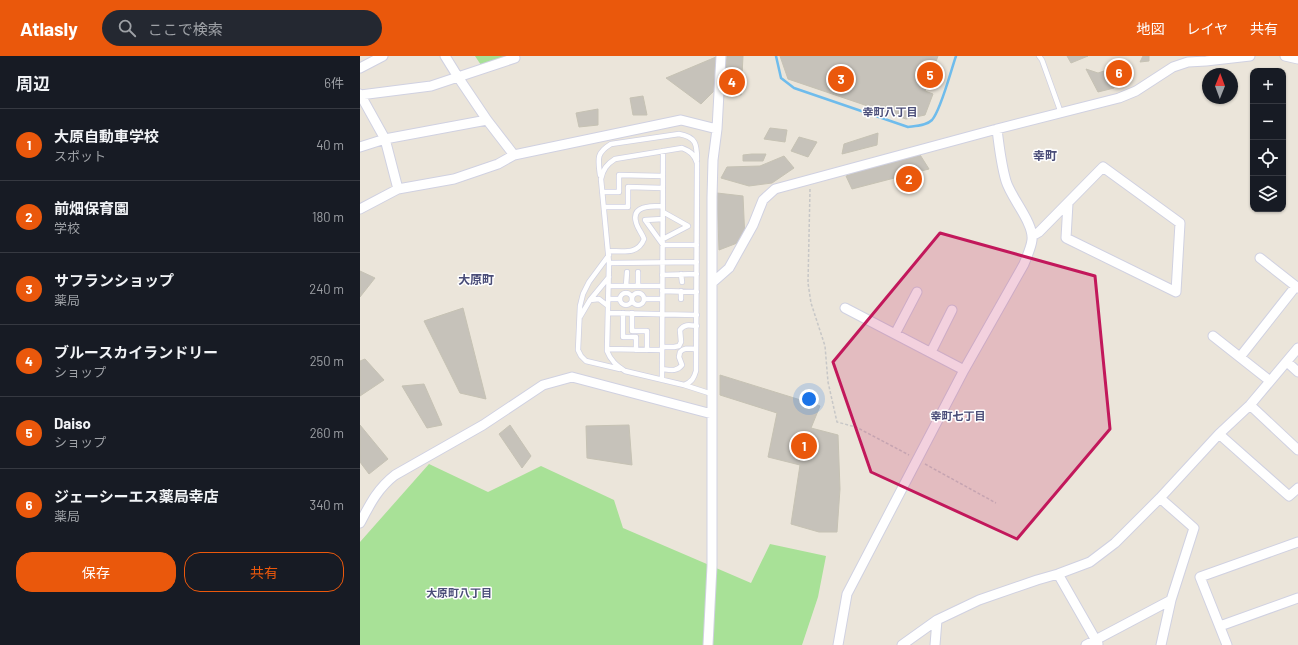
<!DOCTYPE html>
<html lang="ja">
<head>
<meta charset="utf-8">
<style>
	:root { --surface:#171b24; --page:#242831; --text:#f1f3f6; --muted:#9ea1a6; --line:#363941; --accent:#ea580c }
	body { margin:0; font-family:Barlow,"Noto Sans JP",sans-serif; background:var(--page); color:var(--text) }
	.controls { position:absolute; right:12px; top:12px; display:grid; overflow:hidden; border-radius:8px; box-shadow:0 1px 3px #0004 }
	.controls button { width:36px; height:36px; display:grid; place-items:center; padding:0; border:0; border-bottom:1px solid var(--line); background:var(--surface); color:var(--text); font:20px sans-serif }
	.compass { position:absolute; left:842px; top:12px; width:36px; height:36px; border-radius:50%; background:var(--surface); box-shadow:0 1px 3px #0004; rotate:1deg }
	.you { position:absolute; left:449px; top:343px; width:14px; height:14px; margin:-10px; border:3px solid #fff; border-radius:50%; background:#1a73e8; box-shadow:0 0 0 6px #1a73e833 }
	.badge { display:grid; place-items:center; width:26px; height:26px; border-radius:50%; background:var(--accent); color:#fff; font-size:13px; font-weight:700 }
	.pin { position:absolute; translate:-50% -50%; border:2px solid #fff; box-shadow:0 1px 4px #0006 }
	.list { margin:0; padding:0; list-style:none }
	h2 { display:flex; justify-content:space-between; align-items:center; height:52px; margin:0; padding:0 16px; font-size:17px }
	h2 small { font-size:13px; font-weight:400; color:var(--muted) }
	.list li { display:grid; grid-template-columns:26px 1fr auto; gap:12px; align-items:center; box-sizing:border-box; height:72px; padding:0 16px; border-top:1px solid var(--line) }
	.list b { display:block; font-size:15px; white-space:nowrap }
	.list p { margin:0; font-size:13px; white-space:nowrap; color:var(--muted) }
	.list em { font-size:13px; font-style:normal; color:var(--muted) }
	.actions { display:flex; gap:8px; padding:12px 16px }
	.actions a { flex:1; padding:9px 0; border:1px solid var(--accent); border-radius:16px; text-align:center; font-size:14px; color:var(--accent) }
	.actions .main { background:var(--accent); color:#fff }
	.icon { flex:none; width:22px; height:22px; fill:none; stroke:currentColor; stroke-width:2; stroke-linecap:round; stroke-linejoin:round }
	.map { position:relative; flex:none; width:938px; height:589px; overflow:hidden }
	header { display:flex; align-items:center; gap:24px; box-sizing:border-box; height:56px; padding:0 20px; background:var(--accent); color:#fff }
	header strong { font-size:19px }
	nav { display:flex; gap:22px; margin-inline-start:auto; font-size:14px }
	.search { width:280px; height:36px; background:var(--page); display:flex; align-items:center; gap:10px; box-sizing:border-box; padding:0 14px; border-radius:22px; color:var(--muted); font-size:15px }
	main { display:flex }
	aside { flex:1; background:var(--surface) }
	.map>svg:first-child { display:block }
</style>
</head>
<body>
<header>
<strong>Atlasly</strong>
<div class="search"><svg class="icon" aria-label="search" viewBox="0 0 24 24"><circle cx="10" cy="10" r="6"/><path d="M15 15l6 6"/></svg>ここで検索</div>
<nav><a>地図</a><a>レイヤ</a><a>共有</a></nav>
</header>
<main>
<aside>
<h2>周辺<small>6件</small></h2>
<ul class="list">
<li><span class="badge">1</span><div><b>大原自動車学校</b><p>スポット</p></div><em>40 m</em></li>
<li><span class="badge">2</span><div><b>前畑保育園</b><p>学校</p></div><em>180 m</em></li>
<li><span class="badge">3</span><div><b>サフランショップ</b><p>薬局</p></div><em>240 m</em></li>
<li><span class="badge">4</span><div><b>ブルースカイランドリー</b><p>ショップ</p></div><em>250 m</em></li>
<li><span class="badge">5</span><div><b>Daiso</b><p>ショップ</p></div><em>260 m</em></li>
<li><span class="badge">6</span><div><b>ジェーシーエス薬局幸店</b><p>薬局</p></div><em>340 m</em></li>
</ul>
<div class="actions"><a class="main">保存</a><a>共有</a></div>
</aside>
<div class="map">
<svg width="938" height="589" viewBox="0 0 938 589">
	<rect width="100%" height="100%" fill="#ebe5da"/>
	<!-- green -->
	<path fill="#a8e197" d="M115 0H149L121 9Z
		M69 408 128 436 181 410 254 444 263 472 391 527 410 488 466 500 458 541 442 589H0V486Z"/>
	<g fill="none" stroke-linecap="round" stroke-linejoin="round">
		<!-- stream -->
		<path stroke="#6fbcec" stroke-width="2.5" d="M416 0 421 22 434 32 548 71C556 70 566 70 572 64 581 54 591 14 596 0"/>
	</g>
	<!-- building -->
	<path fill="#c6c2ba" stroke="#c6c2b4" d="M367 0H383L381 39 363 35Z
		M420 0H578L565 35 573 38 565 59 546 63 428 23Z
		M707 0H728L711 7Z
		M783 0H789V5L780 6Z
		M356 1 355 34 341 48 306 22Z
		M755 10H761V24H755Z
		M726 13 738 17 750 13 754 32 738 36Z
		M283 40 287 59H273L270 42Z
		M238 53V69L219 71 216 57Z
		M410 72 427 74 425 86 404 83Z
		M518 77 517 89 482 98 484 88Z
		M439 81 457 86 448 101 431 95Z
		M557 94 569 113 492 133 486 120Z
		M392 98H406L403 105H383V99Z
		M424 100 434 112 412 127 389 130 361 122 367 111 400 110Z
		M357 137 383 140 385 184 359 194Z
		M0 215 15 222 0 241Z
		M103 252 126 343 100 337 64 265Z
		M5 303 24 324 0 340V305Z
		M360 319 460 350 451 372 478 379 480 433 477 476H459L431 468 440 409 408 401 417 357 360 339Z
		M64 328 82 369 67 372 42 330Z
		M0 369 28 403 9 418 0 406Z
		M150 369 171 400 162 412 139 378Z
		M269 369 272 409 227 402 226 370Z"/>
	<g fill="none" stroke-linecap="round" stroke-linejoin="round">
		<defs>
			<path id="service" d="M679 0 682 4 701 57
				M322 92C330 95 334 98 337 107L336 315C334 322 332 326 324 329L265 315C256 309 251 305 247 295L249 207 241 123C243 113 247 108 255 103Z
				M240 119C238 103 236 97 251 88L319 78C336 81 337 88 337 104
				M242 136H259V119L303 120
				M244 151H268V131L303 132
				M303 163 285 164 303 189H337
				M303 183 328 170 303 156
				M248 195C263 195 278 199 284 183 282 177 277 172 276 166 271 149 293 150 303 150
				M249 199 229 226 223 238 220 250 218 294 221 300 226 305 260 313
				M249 207 337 206
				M321 218 322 226
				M302 219 337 218
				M249 230H302
				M266 230 267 216
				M278 230V216
				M302 235 337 236
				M272 243a6 6 0 1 1 12 0a6 6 0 1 1-12 0Z
				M260 243a6 6 0 1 1 12 0a6 6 0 1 1-12 0Z
				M248 243H260
				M285 243H302
				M321 243V235
				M230 244 249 221
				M248 257 337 259
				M263 257V281H276V294
				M272 257V275H287V294
				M220 261 230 244 239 243 248 250
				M302 291H314L319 290 321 286 320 274C324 268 329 269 337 270
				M247 293 302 294
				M302 313C310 314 317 316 322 309L319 301 320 296C325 291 330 293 336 293
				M302 324 303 95
				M324 329 352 338"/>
			<path id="minor" d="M85 0 98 21 155 2
				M925 0 938 3
				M0 12 23 0
				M0 38 25 83 38 133
				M0 39 71 30 98 21 127 64 154 99
				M0 91 25 83 127 64
				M0 153 38 133 94 123 138 108 154 99 321 64 357 73
				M672 180 679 176 743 111 820 167 816 236 706 182 708 147
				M900 202 938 232
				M352 227 369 212 393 169 403 144 415 133 637 73 759 42 776 35 813 11 828 6 846 5 890 0
				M485 252 604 314
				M535 278 557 236
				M853 280 910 325
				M571 296 592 254
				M880 301 936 230
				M927 306 938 316
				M890 349 938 394
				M859 378 929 440 938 432
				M800 442 834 472 811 544 801 589
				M0 467C10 448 18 432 35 419L123 369 183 329 212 321 352 358
				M698 518 738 588
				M860 570 938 542
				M348 589 352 510V141L353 104 357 73 361 0
				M478 589 487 538 604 314 664 208C667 200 671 192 672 184 674 167 651 142 646 125 641 108 639 90 637 73
				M542 589 577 564 619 544 677 524 698 518 730 506 755 487 800 442 859 378 890 349 938 292
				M575 589 577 564
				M726 589 811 544
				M867 589 840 521 938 486"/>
		</defs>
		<!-- service casing -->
		<use href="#service" stroke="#d0d1e1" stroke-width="6"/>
		<!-- minor casing -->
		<use href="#minor" stroke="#d0d1e1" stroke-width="11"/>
		<!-- path -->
		<path stroke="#c7c7c7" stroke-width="1.5" stroke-dasharray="3 2" stroke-linecap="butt" d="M450 133 448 227 451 247 465 290 468 326 477 366 496 371 549 399
			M565 408 636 447"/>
		<!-- service -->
		<use href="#service" stroke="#fff" stroke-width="4.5"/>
		<!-- minor -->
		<use href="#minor" stroke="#fff" stroke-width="9"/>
	</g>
	<!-- marked area -->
	<path fill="#c2185b" fill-opacity="0.2" stroke="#c2185b" stroke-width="3" stroke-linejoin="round" d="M580 177 735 220 750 373 657 483 511 416 473 306Z"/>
	<g text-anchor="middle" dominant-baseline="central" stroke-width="3" stroke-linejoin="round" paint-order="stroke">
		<!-- neighbourhood labels -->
		<g font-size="11" font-weight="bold" fill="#4a4d78" stroke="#fff">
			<text x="530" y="55">幸町八丁目</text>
			<text x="598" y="359">幸町七丁目</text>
			<text x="99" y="536">大原町八丁目</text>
		</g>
		<!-- quarter labels -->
		<g font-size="12" font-weight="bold" fill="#4a4d78" stroke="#fff">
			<text x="685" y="99">幸町</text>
			<text x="116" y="223">大原町</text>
		</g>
	</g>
</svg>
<div class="controls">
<button>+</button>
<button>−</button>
<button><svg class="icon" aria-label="locate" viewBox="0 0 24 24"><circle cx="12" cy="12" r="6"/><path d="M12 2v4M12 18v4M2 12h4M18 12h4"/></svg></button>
<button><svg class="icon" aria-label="layers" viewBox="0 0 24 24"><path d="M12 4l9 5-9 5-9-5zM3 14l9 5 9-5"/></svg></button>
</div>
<svg class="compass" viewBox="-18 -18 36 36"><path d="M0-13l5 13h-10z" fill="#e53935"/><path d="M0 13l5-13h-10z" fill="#9ea1a6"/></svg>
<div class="you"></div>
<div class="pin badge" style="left:444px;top:390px">1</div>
<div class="pin badge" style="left:549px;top:123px">2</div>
<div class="pin badge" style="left:481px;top:23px">3</div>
<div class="pin badge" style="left:372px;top:26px">4</div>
<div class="pin badge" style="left:570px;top:19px">5</div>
<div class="pin badge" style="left:759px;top:17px">6</div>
</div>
</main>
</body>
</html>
